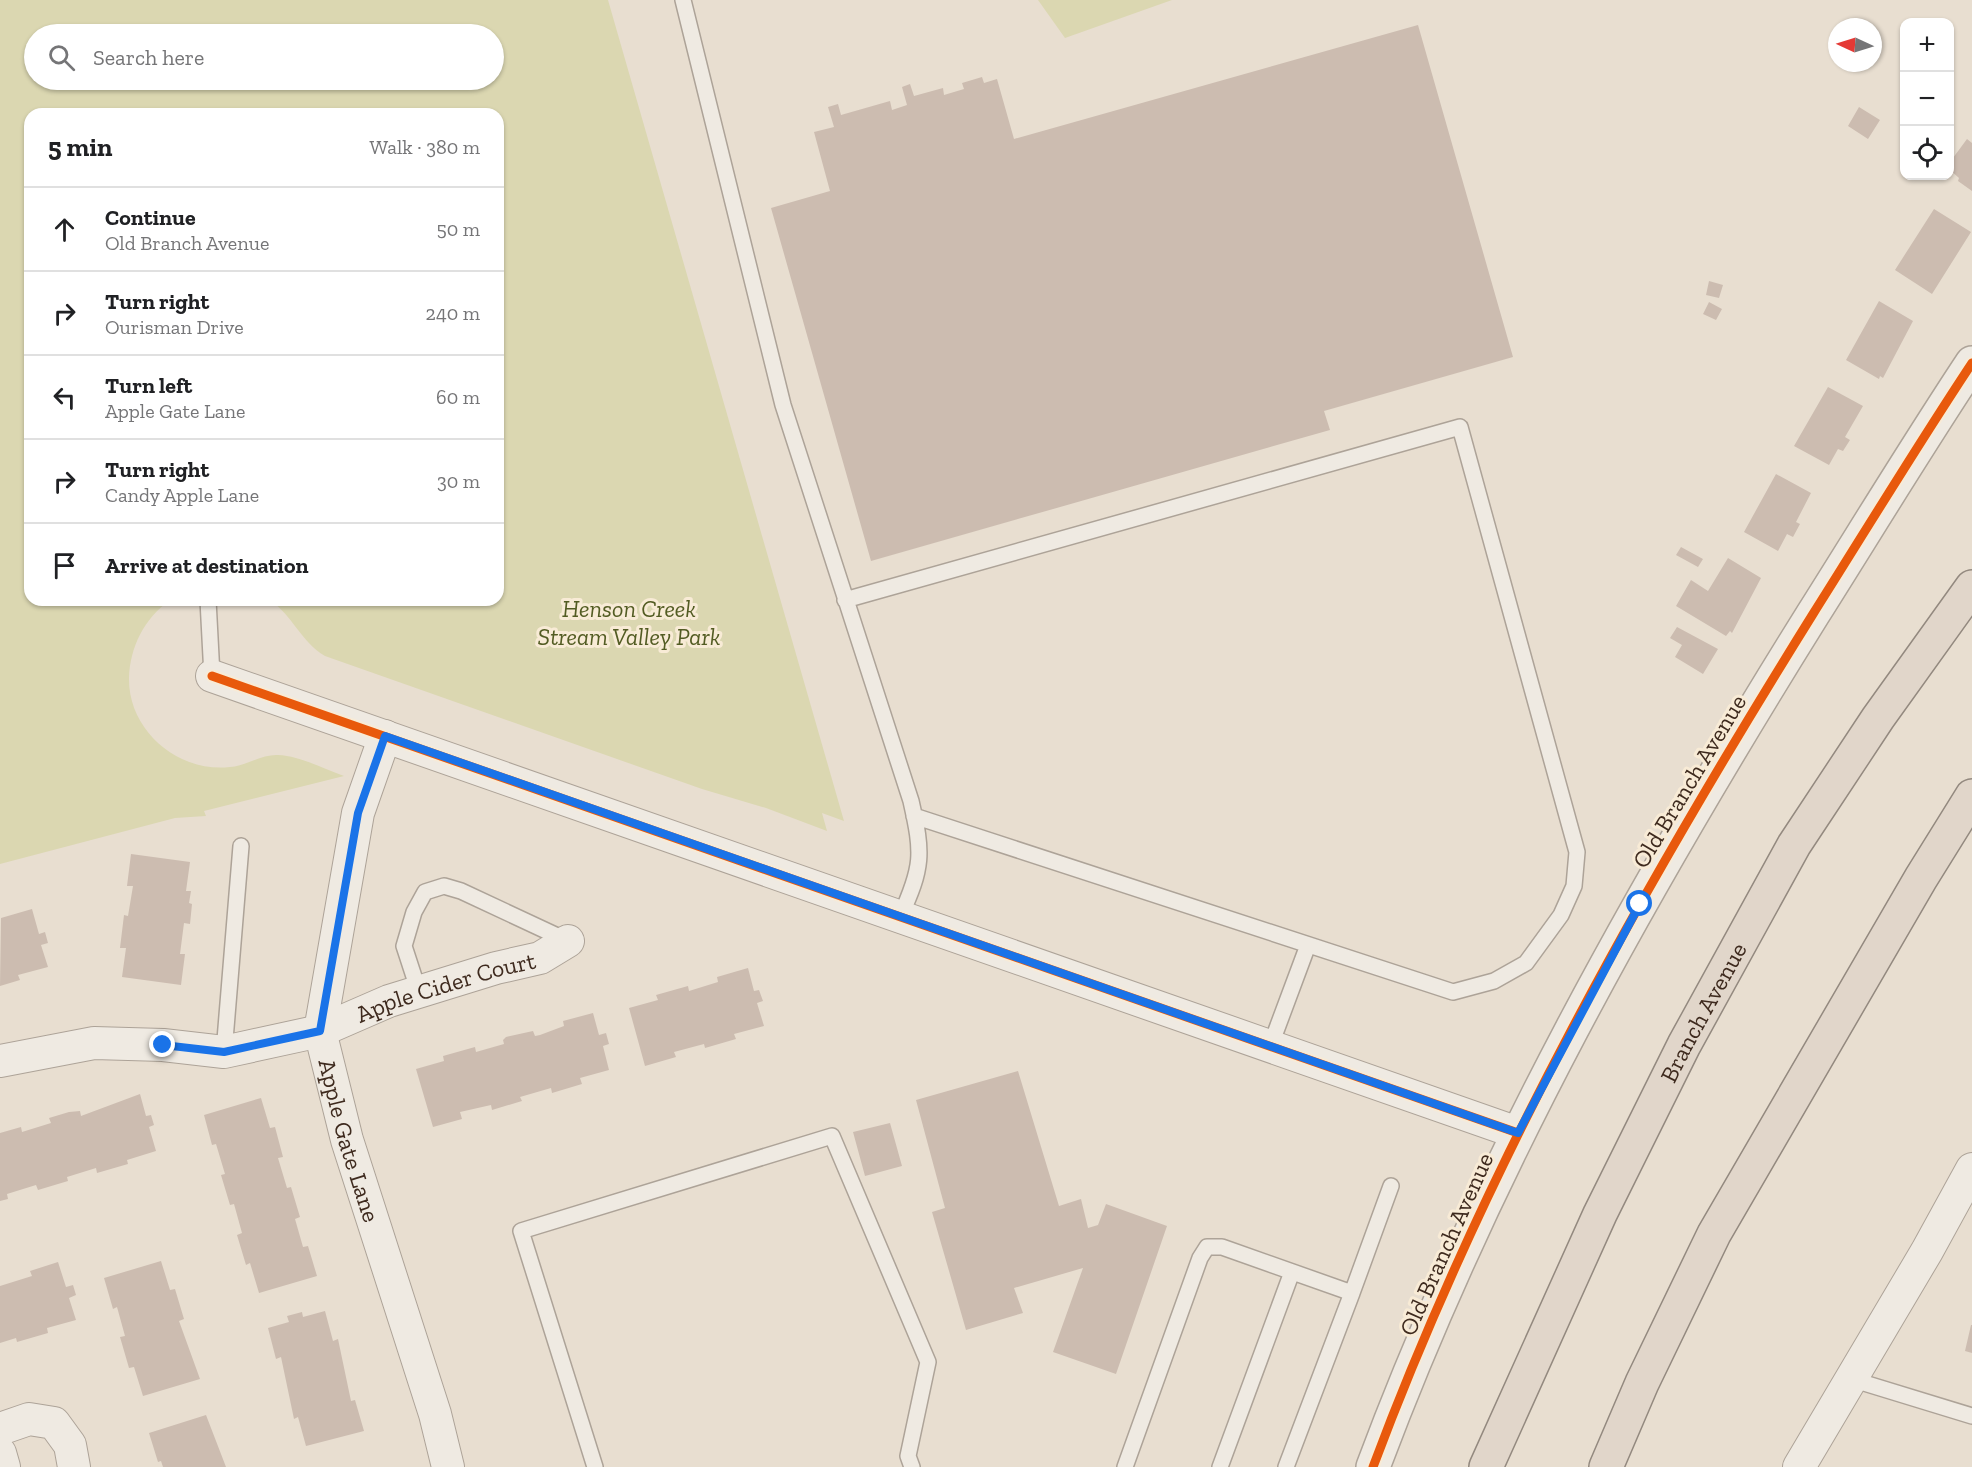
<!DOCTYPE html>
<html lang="en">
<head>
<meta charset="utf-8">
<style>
	:root { --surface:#fff; --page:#f2f2f2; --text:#202124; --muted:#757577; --line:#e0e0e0 }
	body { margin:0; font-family:"Zilla Slab",serif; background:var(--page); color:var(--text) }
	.controls { position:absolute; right:18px; top:18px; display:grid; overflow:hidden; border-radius:12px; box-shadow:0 2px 4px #0004 }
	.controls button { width:54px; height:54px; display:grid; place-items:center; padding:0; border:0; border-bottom:2px solid var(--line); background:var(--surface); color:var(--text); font:30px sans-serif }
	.compass { position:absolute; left:1828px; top:18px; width:54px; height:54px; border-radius:50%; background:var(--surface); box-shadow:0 2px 4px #0004; rotate:274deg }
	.stop { position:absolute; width:18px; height:18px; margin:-14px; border:4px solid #1a73e8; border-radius:50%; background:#fff }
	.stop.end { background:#1a73e8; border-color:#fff; box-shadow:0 2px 6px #0008 }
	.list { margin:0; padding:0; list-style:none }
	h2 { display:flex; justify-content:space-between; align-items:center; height:78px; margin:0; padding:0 24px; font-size:26px }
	h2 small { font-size:20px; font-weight:400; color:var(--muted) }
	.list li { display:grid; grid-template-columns:39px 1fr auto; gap:18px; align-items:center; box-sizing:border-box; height:84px; padding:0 24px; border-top:2px solid var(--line) }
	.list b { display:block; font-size:22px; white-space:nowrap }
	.list p { margin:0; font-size:20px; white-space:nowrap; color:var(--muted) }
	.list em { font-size:20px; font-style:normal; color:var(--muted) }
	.icon { flex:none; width:33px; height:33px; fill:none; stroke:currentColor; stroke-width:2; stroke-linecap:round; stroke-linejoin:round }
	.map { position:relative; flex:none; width:1972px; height:1467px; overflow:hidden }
	.search { position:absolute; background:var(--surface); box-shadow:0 2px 4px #0004; left:24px; top:24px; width:480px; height:66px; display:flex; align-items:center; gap:15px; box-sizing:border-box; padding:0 21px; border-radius:33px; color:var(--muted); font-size:22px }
	.panel { position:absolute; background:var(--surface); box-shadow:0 2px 4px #0004; left:24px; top:108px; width:480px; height:498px; border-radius:18px }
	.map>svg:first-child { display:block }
</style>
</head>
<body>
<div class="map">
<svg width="1972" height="1467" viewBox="0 0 1972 1467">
	<rect width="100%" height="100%" fill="#e8ded0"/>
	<!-- green -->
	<path fill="#dbd7b1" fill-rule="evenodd" d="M0 0H608L844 821 822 813 827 831 766 808 702 789 325 656C301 642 293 616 270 600H498V114H30V600H170C144 619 130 647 129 678 128 731 179 773 230 767 246 766 262 754 278 755 300 756 324 769 344 776L204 811 206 816 175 818 0 864ZM494 34V80H34V34Z
		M1038 0H1172L1065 38Z"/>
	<!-- building -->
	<path fill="#ccbcb0" d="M1418 25 1513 357 1324 411 1330 430 871 561 771 208 830 191 814 132 834 127 828 107 838 104 841 115 890 101 892 110 907 105 902 87 910 84 914 96 943 88 944 95 964 89 962 83 982 77 984 83 997 79 1014 139Z
		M1859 107 1880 120 1868 139 1848 126Z
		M1967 139 1972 143V191L1958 181 1959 178 1950 170V162Z
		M1934 209 1971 232 1932 294 1895 270Z
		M1709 281 1723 285 1719 298 1706 295Z
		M1879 301 1913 321 1883 378 1880 376 1879 379 1846 360Z
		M1709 302 1722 309 1716 320 1703 314Z
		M1828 387 1863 406 1845 437 1850 440 1843 451 1838 449 1829 465 1794 446Z
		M1776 474 1811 493 1796 522 1800 524 1793 537 1787 534 1778 551 1744 532Z
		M1681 547 1703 559 1698 567 1676 555Z
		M1728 558 1761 578 1732 633 1730 631 1726 636 1676 606 1691 580 1708 591Z
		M1677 627 1718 649 1703 674 1675 657 1682 645 1670 638Z
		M131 854 190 862 186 891H191L189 903 192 904 190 924 184 923 180 954H185L181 985 122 977 126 948H120L124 915 128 916 133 886H127Z
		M32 909 39 934 45 932 48 943 41 945 48 967 18 975 20 980 0 986 1 918Z
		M748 968 754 991 759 990 763 1001 757 1003 764 1026 734 1034 736 1039 705 1048 704 1044 674 1052 676 1057 645 1066 629 1008 658 1000 656 995 688 986 689 991 718 982 717 977Z
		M593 1013 599 1035 606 1033 609 1044 603 1046 609 1070 580 1078 582 1084 552 1093 551 1088 520 1097 522 1101 492 1110 491 1105 460 1112 462 1119 433 1127 416 1069 444 1061 443 1056 475 1047 476 1052 504 1044 503 1040 506 1037 533 1031 535 1036 540 1035 564 1026 563 1021Z
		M1018 1071 1059 1206 1081 1199 1088 1228 1098 1225 1106 1204 1167 1226 1116 1374 1053 1352 1083 1268 1014 1288 1023 1313 966 1330 932 1212 945 1208 916 1100Z
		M140 1094 146 1116 151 1115 154 1125 149 1127 156 1151 127 1160 128 1164 97 1173 96 1168 67 1177 68 1181 38 1190 36 1185 7 1194 8 1199 0 1201V1133L21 1127 22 1132 51 1123 49 1118 69 1112 80 1111 81 1116Z
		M261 1098 270 1128 275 1127 283 1157 278 1158 287 1188 291 1187 300 1217 295 1219 303 1247 308 1246 317 1276 259 1293 250 1263 246 1265 237 1235 242 1233 234 1204 230 1205 221 1175 225 1174 216 1144 212 1145 204 1115Z
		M890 1123 902 1166 865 1176 853 1132Z
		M161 1261 170 1290 175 1289 184 1319 179 1321 200 1379 143 1396 134 1367 129 1368 120 1337 125 1336 117 1307 113 1309 104 1278Z
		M58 1262 66 1287 73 1285 76 1295 69 1298 76 1320 47 1328 48 1333 17 1342 16 1338 0 1343V1286L32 1276 30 1271Z
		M325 1311 333 1341 338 1339 351 1401 355 1400 364 1431 306 1446 298 1417 294 1419 281 1357 276 1359 268 1328 289 1322 287 1316 302 1312 303 1317Z
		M1971 1325H1972V1353L1965 1351Z
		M206 1415 226 1467H163L161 1461 158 1462 149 1433Z"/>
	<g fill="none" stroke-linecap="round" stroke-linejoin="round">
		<defs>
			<path id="service" d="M683 0 783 405 911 801C923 854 923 867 900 917
				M208 600 212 676
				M845 600 1460 427 1577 852 1574 886 1561 915 1526 963 1494 981 1453 992 914 816
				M419 992 404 946 414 912 425 892 444 886 461 891 568 941
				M1270 1047 1308 945
				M224 1052 241 846
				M1352 1293 1391 1186
				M1851 1379 1972 1416
				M595 1467 521 1231 832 1136 928 1362 908 1456 912 1467
				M1125 1467 1200 1258 1207 1247H1222L1352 1293 1286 1467
				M1220 1467 1292 1272"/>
			<g id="minor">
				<path d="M212 676 1518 1133"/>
				<path id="s1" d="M385 736 358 813 320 1031 347 1140 435 1414 448 1467"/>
				<path id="s2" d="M0 1061 94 1043 163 1045 224 1052 320 1031 389 1001 496 968 540 958 568 941"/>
				<path d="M0 1429 29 1419 54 1423 70 1445 74 1467"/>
				<path d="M0 1453 4 1467"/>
				<path d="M1799 1467 1927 1251 1972 1169"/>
			</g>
			<path id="tertiary" d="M1373 1467C1485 1167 1644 885 1813 614 1866 530 1917 446 1972 363"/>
			<g id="trunk">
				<path id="s3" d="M1486 1467 1600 1214 1684 1045 1794 845 1878 718 1972 587"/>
				<path d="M1606 1467 1642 1383 1714 1234 1921 878 1972 796"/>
			</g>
		</defs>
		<!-- service casing -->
		<use href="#service" stroke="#ada398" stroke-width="18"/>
		<!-- minor casing -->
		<use href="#minor" stroke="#ada398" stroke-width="34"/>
		<!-- tertiary casing -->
		<use href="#tertiary" stroke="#ada398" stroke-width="36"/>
		<!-- trunk casing -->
		<use href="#trunk" stroke="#93897f" stroke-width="36"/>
		<!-- service -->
		<use href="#service" stroke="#efeae2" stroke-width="15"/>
		<!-- minor -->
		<use href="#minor" stroke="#efeae2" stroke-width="32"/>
		<!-- tertiary -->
		<use href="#tertiary" stroke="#efeae2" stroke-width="33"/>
		<!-- trunk -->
		<use href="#trunk" stroke="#e1d6ca" stroke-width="33"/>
		<defs>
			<path id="cycleway" d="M212 676 1518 1133
				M1373 1467C1485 1167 1644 885 1813 614 1866 530 1917 446 1972 363"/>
		</defs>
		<!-- cycleway casing -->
		<use href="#cycleway" stroke="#f8ebd6" stroke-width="13"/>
		<!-- cycleway -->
		<use href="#cycleway" stroke="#e8590c" stroke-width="9"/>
	</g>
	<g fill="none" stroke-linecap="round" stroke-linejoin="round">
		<!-- route -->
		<path stroke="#1a73e8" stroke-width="8" d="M163 1045 224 1052 320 1031 358 813 385 736 1518 1133 1640 904"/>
	</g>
	<g text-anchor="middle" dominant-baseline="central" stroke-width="6" stroke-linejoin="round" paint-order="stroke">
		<!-- park labels -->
		<g font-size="24" font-style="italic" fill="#535c23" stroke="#f8ebd6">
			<text x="629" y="608">Henson Creek<tspan x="629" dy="28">Stream Valley Park</tspan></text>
		</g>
		<!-- street labels -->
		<g font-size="24" fill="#3e2a1e" stroke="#f8ebd6">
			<text transform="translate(1689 781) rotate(-59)">Old Branch Avenue</text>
			<text stroke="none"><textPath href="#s2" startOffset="458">Apple Cider Court</textPath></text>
			<text stroke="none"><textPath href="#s3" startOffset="504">Branch Avenue</textPath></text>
			<text stroke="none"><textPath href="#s1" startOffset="416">Apple Gate Lane</textPath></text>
			<text transform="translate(1446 1244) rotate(-66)">Old Branch Avenue</text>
		</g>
	</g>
</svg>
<div class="controls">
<button>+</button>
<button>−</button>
<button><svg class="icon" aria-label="locate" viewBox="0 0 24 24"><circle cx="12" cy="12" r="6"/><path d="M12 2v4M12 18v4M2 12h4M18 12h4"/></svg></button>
</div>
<svg class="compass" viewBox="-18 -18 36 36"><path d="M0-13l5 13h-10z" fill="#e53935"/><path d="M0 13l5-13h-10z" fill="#757577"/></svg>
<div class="stop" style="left:1640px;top:904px"></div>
<div class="stop end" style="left:163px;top:1045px"></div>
<div class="search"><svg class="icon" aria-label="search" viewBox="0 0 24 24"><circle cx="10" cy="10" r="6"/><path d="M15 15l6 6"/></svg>Search here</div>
<section class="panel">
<h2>5 min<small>Walk · 380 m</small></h2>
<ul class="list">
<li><svg class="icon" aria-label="ahead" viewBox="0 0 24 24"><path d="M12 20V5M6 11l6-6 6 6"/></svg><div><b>Continue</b><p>Old Branch Avenue</p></div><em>50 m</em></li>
<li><svg class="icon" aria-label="right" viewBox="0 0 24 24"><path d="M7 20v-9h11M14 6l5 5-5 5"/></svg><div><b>Turn right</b><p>Ourisman Drive</p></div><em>240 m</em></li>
<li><svg class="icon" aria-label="left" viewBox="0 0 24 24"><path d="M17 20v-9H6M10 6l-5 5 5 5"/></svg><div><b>Turn left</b><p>Apple Gate Lane</p></div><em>60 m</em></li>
<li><svg class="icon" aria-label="right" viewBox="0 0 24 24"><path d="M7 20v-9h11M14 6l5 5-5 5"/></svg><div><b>Turn right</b><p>Candy Apple Lane</p></div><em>30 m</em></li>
<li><svg class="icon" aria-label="arrive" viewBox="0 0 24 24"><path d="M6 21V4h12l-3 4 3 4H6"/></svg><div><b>Arrive at destination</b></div></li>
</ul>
</section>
</div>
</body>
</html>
